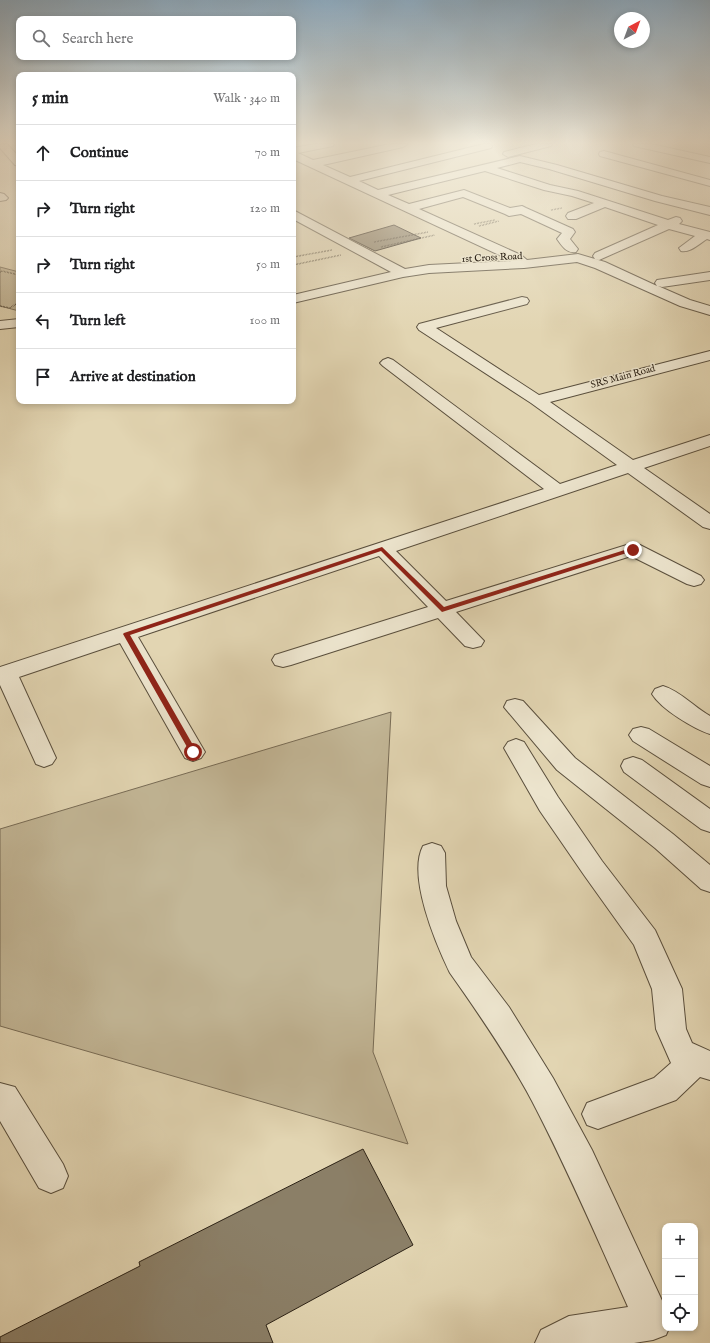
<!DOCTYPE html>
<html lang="en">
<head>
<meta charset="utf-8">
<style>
	:root { --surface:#fff; --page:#f2f2f2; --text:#202124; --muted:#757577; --line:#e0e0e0 }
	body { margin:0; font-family:"IM FELL English",serif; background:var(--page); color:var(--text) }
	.controls { position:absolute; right:12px; bottom:12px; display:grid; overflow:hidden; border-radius:8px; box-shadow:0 2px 6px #0003 }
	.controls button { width:36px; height:36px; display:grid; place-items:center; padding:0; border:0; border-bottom:1px solid var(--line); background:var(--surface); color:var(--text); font:20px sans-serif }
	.compass { position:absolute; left:614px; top:12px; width:36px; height:36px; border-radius:50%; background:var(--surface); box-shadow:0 2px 6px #0003; rotate:41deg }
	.stop { position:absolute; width:12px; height:12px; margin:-9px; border:3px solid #8f2418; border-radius:50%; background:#fff }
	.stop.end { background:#8f2418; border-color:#fff; box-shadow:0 1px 4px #0008 }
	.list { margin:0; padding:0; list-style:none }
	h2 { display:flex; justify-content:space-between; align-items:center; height:52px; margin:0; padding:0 16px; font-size:17px }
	h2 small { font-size:13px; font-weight:400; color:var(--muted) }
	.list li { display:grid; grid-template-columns:26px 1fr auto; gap:12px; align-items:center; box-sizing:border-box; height:56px; padding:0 16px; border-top:1px solid var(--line) }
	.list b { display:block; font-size:15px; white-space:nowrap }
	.list em { font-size:13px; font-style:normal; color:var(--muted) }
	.icon { flex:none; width:22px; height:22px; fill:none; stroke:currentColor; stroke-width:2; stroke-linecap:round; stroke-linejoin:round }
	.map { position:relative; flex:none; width:710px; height:1343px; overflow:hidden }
	.search { position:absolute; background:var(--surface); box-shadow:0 2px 6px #0003; left:16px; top:16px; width:280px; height:44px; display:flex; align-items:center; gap:10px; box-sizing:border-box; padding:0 14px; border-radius:8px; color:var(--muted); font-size:15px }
	.panel { position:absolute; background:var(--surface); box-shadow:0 2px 6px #0003; left:16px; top:72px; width:280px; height:332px; border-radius:8px }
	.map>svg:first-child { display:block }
</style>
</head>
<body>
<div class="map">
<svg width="710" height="1343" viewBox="0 0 710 1343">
	<rect width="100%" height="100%" fill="#e2d5b2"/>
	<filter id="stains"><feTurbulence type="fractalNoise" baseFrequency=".005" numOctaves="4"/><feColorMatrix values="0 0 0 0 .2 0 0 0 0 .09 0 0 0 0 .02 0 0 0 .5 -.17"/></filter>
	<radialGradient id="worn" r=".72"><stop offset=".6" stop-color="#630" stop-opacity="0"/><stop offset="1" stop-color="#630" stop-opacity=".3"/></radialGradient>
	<!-- green -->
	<path fill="#c3b797" stroke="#786c56" d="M0 267 19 272V311L0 306Z
		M391 712 373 1052 408 1144 0 1026V829Z"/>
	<!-- building -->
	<path fill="#8b7f67" stroke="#2c2216" d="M394 225 421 238 375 251 349 238Z
		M363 1149 413 1245 266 1325 273 1343H0V1337L140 1266 139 1262Z"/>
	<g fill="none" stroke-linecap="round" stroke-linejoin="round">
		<defs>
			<path id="minor" d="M0 144H7L19 157V166L15 165 0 148Z
				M315 144H334L333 146 298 153 313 160 390 144H408L403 147 323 165 350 177 484 144H491L492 146 491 148 359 181 378 190 520 156 557 165 662 196 710 207V215L655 201 549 169 520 162 497 168 550 185 578 191 668 220 676 217 680 218 682 221 679 224 710 232V240L707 239C699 244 690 253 681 251L679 248 695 236 669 229 599 260 595 259 593 256 595 253 658 225 605 207 576 219H568L566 216 568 213 594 203 572 196 544 190 485 171 388 195 409 204 464 190 510 208 522 206 526 208 573 229 575 232 570 239 578 249 576 252C567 254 562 246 557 239L562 233 521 214 509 216 505 214 463 197 419 209 521 255 527 260 578 254 605 262 657 286 655 283 657 280 710 272V280L662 287 658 286 690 300 710 306V315L680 306 595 268 577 262 524 268 429 273 403 277 293 303V295L391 272 293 219V210L405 269 429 265 512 261 293 159V148Z
				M536 144H552L551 146 508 157 503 154 504 152Z
				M633 144H651L710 157V163L634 146Z
				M604 151 710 180V186L600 156 599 154 600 152Z
				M0 193 4 194 8 198 6 200 0 201Z
				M522 297 527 298 529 301 527 304 436 328 539 395 710 351V360L550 402 633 460 710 435V446L644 468 710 514V529L703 527 628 473 396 551 446 601 633 543 640 545 701 576 704 580 701 584 694 586 687 584 631 556 456 612 484 641 481 646 473 648 465 646 438 618 291 665 283 667 275 665 272 660 275 655 428 607 379 556 138 637 205 752 201 758 193 761 185 758 120 643 19 677 56 758 52 764 44 767 36 764 0 685V667L544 489 383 366 380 363 383 360 388 358 393 360 560 484 617 465 531 403 419 330 417 327 419 324Z
				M19 319V327L0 329V321Z
				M663 686C680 691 694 707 710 716V734C694 729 661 709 652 694L655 689Z
				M515 699 523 701 575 758 673 834 710 865V892L701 889 655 848 557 770 504 707 507 701Z
				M641 727 649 729 710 766V787L701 784 633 741 629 735 633 729Z
				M516 739 524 742 558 797 602 861 655 930 682 989 686 1029 692 1043 710 1051V1080L700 1077 676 1100 598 1129 587 1125 582 1114 587 1103 654 1078 671 1063 656 1029 652 989 634 945 584 875 540 811 504 748 508 742Z
				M633 757 642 760 710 809V832L701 829 624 772 621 766 624 760Z
				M432 843 441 846 445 853 446 886 456 921 471 957 509 1007 553 1078 592 1150 665 1307V1328H669L666 1335 653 1340 634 1343H535L541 1330 569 1316 628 1307C597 1238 567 1168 532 1101 508 1056 479 1014 450 973 436 944 407 876 423 846Z
				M0 1083 15 1087 63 1164 68 1176 63 1188 51 1193 39 1188 0 1121Z"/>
		</defs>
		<!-- minor casing -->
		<use href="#minor" stroke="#5a4f3d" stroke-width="2"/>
		<!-- path -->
		<path stroke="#2c2216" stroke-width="1.5" stroke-dasharray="0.5 1" stroke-linecap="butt" d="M551 210 562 208
			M474 224 495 220
			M479 226 499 221
			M374 242 428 232
			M381 247 435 235
			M293 257 332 250
			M293 265 341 255
			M0 272 2 271 19 275
			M0 306 10 308 16 304 19 305"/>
		<!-- minor -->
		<use href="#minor" fill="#ece4cd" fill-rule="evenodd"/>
	</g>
	<!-- sky -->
	<linearGradient id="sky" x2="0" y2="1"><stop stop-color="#8da9bd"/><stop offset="0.43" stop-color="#f2ecdc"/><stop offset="1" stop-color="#f2ecdc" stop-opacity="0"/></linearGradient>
	<rect width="710" height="332" fill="url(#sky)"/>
	<!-- route -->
	<path fill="#8f2418" d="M382 547 444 607 631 548 636 550 442 612 381 551 130 635 197 752 196 754H191L123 634 124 633Z"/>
	<g text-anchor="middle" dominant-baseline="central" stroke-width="3" stroke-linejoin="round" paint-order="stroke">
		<!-- far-street labels -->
		<g font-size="10" fill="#2c2216" stroke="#ece4cd">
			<text transform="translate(492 258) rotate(-3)">1st Cross Road</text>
			<text transform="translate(623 377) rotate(-15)">SRS Main Road</text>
		</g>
	</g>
	<rect width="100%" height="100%" filter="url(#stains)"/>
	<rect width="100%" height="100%" fill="url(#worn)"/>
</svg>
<div class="controls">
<button>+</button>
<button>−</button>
<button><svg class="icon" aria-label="locate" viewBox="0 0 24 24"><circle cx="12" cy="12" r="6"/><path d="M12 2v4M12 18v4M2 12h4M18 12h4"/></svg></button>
</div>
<svg class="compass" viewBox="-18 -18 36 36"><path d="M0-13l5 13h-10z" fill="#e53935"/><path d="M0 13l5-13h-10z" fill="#757577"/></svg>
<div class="stop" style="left:193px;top:752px"></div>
<div class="stop end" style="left:633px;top:550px"></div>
<div class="search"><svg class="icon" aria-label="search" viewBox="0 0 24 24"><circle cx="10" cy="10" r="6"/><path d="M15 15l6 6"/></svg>Search here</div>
<section class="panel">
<h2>5 min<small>Walk · 340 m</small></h2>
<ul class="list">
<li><svg class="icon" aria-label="ahead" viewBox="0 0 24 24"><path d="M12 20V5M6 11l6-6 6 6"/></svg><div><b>Continue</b></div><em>70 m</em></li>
<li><svg class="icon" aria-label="right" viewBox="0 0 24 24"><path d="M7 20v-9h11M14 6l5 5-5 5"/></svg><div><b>Turn right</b></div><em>120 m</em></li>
<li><svg class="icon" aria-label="right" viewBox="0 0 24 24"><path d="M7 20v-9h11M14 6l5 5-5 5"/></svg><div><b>Turn right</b></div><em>50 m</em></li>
<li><svg class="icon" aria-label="left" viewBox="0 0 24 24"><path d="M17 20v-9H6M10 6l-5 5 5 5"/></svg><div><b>Turn left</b></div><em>100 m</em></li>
<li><svg class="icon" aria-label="arrive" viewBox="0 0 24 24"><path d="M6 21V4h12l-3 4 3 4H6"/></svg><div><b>Arrive at destination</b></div></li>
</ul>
</section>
</div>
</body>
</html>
